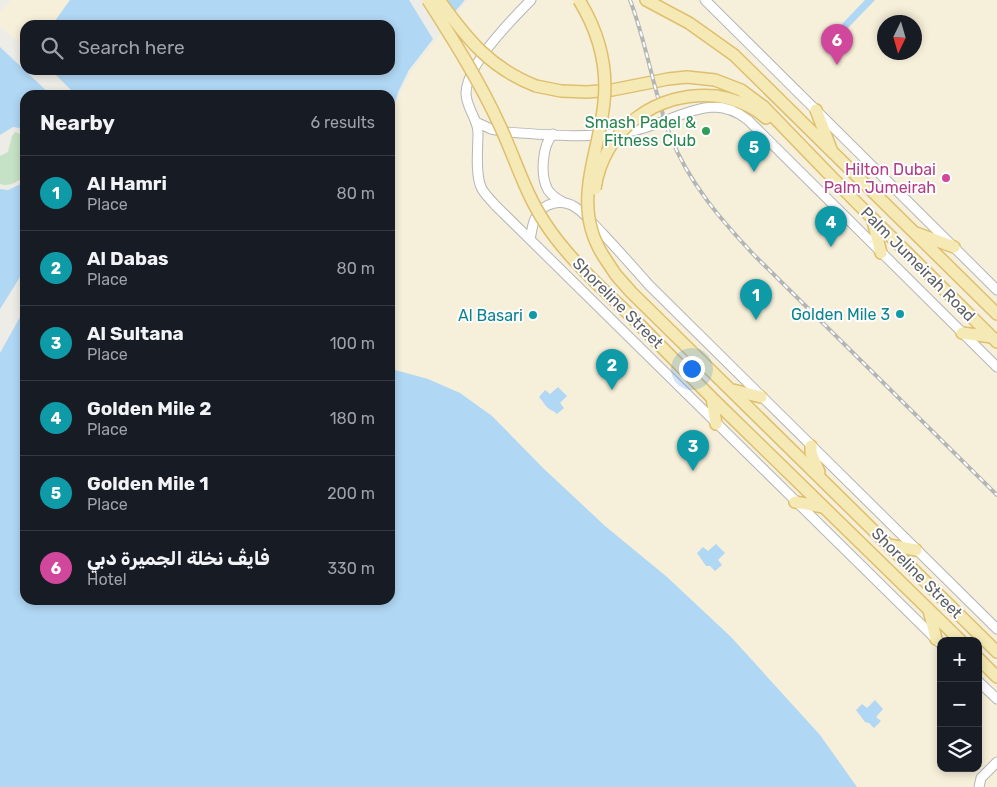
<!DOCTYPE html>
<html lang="en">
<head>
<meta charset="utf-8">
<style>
	:root { --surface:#171b24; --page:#242831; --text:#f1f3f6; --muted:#9ea1a6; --line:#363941; --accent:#7c3aed }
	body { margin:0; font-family:Rubik,Vazirmatn,sans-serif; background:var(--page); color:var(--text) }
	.controls { position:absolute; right:15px; bottom:15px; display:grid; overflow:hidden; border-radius:10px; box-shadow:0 2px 8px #0003 }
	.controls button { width:45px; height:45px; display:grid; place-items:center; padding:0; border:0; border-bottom:1px solid var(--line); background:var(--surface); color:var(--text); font:25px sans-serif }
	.compass { position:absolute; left:877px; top:15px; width:45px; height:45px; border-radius:50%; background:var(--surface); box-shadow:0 2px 8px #0003; rotate:185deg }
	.you { position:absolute; left:691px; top:368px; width:18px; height:18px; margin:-12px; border:4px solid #fff; border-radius:50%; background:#1a73e8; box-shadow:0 0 0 8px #1a73e833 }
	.badge { display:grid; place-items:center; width:32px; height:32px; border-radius:50%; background:var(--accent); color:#fff; font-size:16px; font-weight:700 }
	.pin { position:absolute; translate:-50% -41px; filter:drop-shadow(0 1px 2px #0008) }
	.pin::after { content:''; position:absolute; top:26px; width:18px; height:15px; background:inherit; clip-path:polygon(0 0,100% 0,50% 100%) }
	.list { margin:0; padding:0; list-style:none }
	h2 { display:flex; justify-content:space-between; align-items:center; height:65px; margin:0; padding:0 20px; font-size:21px }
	h2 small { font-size:16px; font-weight:400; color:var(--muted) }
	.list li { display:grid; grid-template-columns:32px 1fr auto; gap:15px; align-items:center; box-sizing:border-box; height:75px; padding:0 20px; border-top:1px solid var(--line) }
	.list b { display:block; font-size:19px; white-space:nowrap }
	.list p { margin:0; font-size:16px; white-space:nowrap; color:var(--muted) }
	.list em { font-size:16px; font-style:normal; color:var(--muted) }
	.icon { flex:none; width:28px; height:28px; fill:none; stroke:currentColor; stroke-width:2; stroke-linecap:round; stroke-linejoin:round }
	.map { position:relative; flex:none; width:997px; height:787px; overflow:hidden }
	.search { position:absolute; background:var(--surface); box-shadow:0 2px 8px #0003; left:20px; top:20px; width:375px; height:55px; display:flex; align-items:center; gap:12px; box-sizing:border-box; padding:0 18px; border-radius:15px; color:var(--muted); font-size:19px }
	.panel { position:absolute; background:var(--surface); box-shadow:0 2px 8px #0003; left:20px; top:90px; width:375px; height:515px; border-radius:15px }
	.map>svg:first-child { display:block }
</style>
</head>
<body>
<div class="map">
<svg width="997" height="787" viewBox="0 0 997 787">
	<rect width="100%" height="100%" fill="#eeece6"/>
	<!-- green -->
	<path fill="#c6e2c6" d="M15 132 25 136V175C18 182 9 187 0 184V156L8 152 12 136Z"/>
	<!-- sand -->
	<path fill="#f6efd9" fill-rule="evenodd" d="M11 0H70L52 25H25V46L0 27V12Z
		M465 0H997V787H855L820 735 731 637 667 577 605 526 543 468 492 416 460 393 446 387 428 379 390 370V114L409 70ZM884 22H914V52H884ZM941 641H978V768H941Z"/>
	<!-- water -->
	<path fill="#b0d7f4" d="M70 0H465L409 70 390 114V95H76L51 70H390V25H52Z
		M865 0H875L846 30 841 25Z
		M0 47 51 95H25V129L13 127 0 135Z
		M25 182V269L0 309V189L8 190Z
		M25 308V600H390V370H395L428 379 460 393 492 416 543 468 605 526 667 577 731 637 820 735 857 787H0V353Z
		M558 387 567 396 560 403 564 408 557 414C554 411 552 411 548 408 546 407 542 400 539 397L545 390 550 394Z
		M716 544 725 553 718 560 722 565 715 571 710 566H706L697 553 703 547 708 551Z
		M875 700 883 709 876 717 881 721 874 728 869 723 865 722 856 710 862 704 867 708Z"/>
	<!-- pier -->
	<path fill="#eeece6" d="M409 0H442L452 15 465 0H467L411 71 401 91 392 115 390 117 399 90 409 70 433 39Z"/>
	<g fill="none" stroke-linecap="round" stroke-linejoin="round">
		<defs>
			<path id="minor" d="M531 0C512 19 466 66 466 93 466 108 478 119 478 133 478 148 475 173 481 187 484 194 490 199 495 205L941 644
				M705 0 997 290
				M476 122 491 129 506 132C546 135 593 139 632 131 658 126 689 108 713 107 726 107 738 112 748 120L997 367
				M553 134C542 145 540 176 548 190 552 196 557 199 563 202
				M530 239C532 232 532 223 536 217 543 202 562 199 575 207 586 214 594 225 603 234 619 251 634 268 649 285L997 629
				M978 681 997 699
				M979 787 981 778 997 762"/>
			<path id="major" d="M646 0 689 23 734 55 997 314
				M536 86 561 91 587 92 612 90 668 79 687 77 715 80 741 90 764 107 854 200 997 342
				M716 96C735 99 752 105 766 118
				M816 110 831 149
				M873 221 881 253
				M916 233 954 247
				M604 257 616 275 631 292 997 652
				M636 321 712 398 961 641
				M962 333 992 337
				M733 390 761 397
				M712 398 716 424
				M811 446V453L819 472
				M795 502 823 507
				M889 545 916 550
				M929 610 936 639
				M978 658 997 677"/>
		</defs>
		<!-- minor casing -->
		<use href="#minor" stroke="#b3b6b9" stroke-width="11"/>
		<!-- major casing -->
		<use href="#major" stroke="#dfbf6e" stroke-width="14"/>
		<!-- minor -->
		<use href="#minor" stroke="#fff" stroke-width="9"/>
		<!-- major -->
		<use href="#major" stroke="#f5eab5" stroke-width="11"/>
		<defs>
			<path id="rail" d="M630 0C647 44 653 91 670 135 688 182 721 220 755 256L997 495"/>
		</defs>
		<!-- rail casing -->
		<use href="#rail" stroke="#b4b5b5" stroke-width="4"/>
		<!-- rail -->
		<use href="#rail" stroke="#fff" stroke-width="2" stroke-dasharray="5.5" stroke-linecap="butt"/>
		<defs>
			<path id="major-bridge" d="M428 0C454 41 480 82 500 126 515 158 525 193 545 223 569 260 604 290 636 321
				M439 0C467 39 490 68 536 86
				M579 0C598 31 608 65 604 102 599 156 570 205 604 257
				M595 189C603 129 658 90 716 96"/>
		</defs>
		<!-- major-bridge casing -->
		<use href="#major-bridge" stroke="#dfbf6e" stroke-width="14" stroke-linecap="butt"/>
		<!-- major-bridge -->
		<use href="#major-bridge" stroke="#f5eab5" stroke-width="11"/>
	</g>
	<!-- markers -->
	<circle fill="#2e9e5b" stroke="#fff" stroke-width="2" cx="706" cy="131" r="5"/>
	<circle fill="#d1479c" stroke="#fff" stroke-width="2" cx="946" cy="178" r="5"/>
	<g fill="#0f9aa8" stroke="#fff" stroke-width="2">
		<circle cx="900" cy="314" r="5"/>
		<circle cx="533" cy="315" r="5"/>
	</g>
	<g text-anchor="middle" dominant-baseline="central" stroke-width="4" stroke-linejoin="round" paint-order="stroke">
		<!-- leisure labels -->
		<g font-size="16" fill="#27864d" stroke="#fff" text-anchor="end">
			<text x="696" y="122">Smash Padel &amp;<tspan x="696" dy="18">Fitness Club</tspan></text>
		</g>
		<!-- hotel labels -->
		<g font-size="16" fill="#b23c85" stroke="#fff" text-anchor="end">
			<text x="936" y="169">Hilton Dubai<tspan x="936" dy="18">Palm Jumeirah</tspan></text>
		</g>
		<!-- street labels -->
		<g font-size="16" fill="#5e6165" stroke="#fff">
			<text transform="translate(918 264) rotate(45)">Palm Jumeirah Road</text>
			<text transform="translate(618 303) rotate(45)">Shoreline Street</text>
			<text transform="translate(917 573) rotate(45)">Shoreline Street</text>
		</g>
		<!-- culture labels -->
		<g font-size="16" fill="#0d838f" stroke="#fff" text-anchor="end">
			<text x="890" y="314">Golden Mile 3</text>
			<text x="523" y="315">Al Basari</text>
		</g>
	</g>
</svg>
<div class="controls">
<button>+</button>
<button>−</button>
<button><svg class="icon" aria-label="layers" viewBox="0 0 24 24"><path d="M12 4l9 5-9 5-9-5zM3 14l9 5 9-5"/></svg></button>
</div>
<svg class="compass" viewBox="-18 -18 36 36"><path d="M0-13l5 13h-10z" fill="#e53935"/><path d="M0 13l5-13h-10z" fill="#9ea1a6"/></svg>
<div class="you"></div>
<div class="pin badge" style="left:756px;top:320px;background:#0f9aa8">1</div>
<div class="pin badge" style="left:612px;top:390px;background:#0f9aa8">2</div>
<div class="pin badge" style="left:693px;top:471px;background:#0f9aa8">3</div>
<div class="pin badge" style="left:831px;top:247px;background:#0f9aa8">4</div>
<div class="pin badge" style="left:754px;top:172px;background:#0f9aa8">5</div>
<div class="pin badge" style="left:837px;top:65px;background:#d1479c">6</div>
<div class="search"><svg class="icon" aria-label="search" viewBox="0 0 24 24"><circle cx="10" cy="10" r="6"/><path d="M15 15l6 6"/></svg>Search here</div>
<section class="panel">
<h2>Nearby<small>6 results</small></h2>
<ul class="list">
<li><span class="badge" style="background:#0f9aa8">1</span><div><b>Al Hamri</b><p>Place</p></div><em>80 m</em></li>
<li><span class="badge" style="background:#0f9aa8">2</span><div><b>Al Dabas</b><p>Place</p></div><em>80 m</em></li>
<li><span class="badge" style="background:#0f9aa8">3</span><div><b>Al Sultana</b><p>Place</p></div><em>100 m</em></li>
<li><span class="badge" style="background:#0f9aa8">4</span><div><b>Golden Mile 2</b><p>Place</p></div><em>180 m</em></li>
<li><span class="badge" style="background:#0f9aa8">5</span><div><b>Golden Mile 1</b><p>Place</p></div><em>200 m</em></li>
<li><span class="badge" style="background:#d1479c">6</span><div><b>فايڤ نخلة الجميرة دبي</b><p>Hotel</p></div><em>330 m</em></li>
</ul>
</section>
</div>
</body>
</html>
